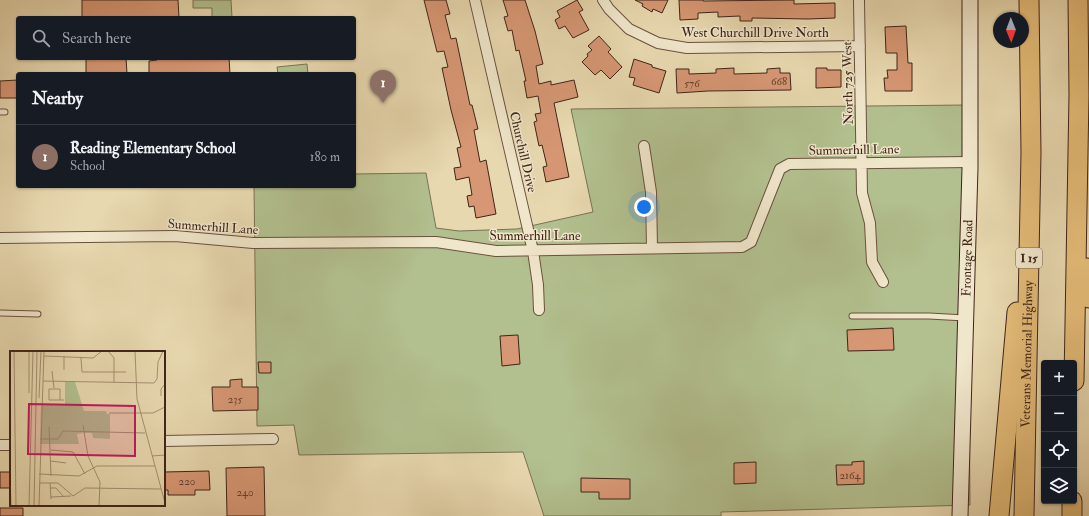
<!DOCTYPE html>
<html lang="en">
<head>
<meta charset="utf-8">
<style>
	:root { --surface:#171b24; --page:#20242c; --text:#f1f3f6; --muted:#9ea1a6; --line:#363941; --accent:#c59692 }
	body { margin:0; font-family:"IM FELL Double Pica",serif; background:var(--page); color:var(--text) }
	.controls { position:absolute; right:12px; bottom:12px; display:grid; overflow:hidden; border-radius:4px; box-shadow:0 1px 3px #0004 }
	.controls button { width:36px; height:36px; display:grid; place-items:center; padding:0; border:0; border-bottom:1px solid var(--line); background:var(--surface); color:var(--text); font:20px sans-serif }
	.compass { position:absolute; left:993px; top:12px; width:36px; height:36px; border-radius:50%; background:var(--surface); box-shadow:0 1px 3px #0004; rotate:179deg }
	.you { position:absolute; left:644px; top:207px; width:14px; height:14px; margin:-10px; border:3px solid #fff; border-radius:50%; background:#1a73e8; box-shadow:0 0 0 6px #1a73e833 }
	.badge { display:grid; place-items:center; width:26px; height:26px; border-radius:50%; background:var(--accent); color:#fff; font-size:13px; font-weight:700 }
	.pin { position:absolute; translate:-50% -33px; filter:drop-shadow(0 1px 2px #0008) }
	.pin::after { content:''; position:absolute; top:21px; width:14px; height:12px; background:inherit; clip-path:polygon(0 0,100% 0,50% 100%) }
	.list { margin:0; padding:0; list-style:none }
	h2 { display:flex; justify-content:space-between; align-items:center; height:52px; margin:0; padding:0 16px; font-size:17px }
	h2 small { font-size:13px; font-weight:400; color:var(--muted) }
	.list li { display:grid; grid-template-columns:26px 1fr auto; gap:12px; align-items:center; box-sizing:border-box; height:64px; padding:0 16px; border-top:1px solid var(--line) }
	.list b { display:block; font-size:15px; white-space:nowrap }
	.list p { margin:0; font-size:13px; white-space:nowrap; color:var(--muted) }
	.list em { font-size:13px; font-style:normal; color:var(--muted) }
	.icon { flex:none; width:22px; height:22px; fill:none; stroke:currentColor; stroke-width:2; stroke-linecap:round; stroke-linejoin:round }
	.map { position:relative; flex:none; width:1089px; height:516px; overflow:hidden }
	.search { position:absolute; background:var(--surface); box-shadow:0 1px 3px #0004; left:16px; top:16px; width:340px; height:44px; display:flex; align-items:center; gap:10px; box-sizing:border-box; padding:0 14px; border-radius:4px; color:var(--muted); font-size:15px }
	.panel { position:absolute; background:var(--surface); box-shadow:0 1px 3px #0004; left:16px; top:72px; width:340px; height:116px; border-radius:4px }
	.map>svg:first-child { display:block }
</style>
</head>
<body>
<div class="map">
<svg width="1089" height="516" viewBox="0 0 1089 516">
	<rect width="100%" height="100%" fill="#e8d8af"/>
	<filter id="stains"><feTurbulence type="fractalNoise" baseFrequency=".005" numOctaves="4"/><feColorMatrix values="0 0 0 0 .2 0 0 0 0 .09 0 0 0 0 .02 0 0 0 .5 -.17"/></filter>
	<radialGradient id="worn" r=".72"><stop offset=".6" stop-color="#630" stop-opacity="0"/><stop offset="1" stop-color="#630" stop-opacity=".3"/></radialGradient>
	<!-- green -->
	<path fill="#b2bf8e" stroke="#797254" d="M193 0H231L232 18H212V8H193Z
		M307 64 308 74H278L277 67Z
		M967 105 970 505 721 512V516H544L523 452 299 455 294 425 257 426 254 186H354V174L426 173 436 228 459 231 517 229 593 212 571 109Z"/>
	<!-- building -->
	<path fill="#d79774" stroke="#402419" d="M82 0H178L179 18H82Z
		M424 0H446L450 14 445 15 451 39 456 38 470 105H472L478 129 474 130 480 162 486 160 496 214 476 218 474 206 469 207 467 196 472 195 469 177 456 180 454 168 461 167 457 148 461 147 451 110 442 68 448 67 444 51 437 52Z
		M503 0H525L535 31 543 64 536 66 539 84 551 81V85L574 80 578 97 554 103 569 177 546 182 543 167 547 166 542 145 539 146 534 122 537 121 535 114 541 113 538 96 527 98 524 81H526L519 50 516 51 512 30 508 31 504 17 508 16Z
		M577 0 583 10 579 12 589 30 573 38 565 26 559 29 555 20 560 17 557 11Z
		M635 0H668L662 13 653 9 652 12 642 6 643 4Z
		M679 0H703V1L794 0V4L835 3V18L808 19 752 18V21H740V16L718 17V12L698 13V19L680 20Z
		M906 26 908 63H912V91H885L884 78H888L887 70H897V53H886L885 27Z
		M599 36 611 49 608 52 622 67 610 79 601 70 595 75 582 62 588 56 587 54 592 50 588 46Z
		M86 58H126L127 74H86Z
		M157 58H229L230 74H149V61L157 60Z
		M634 59 652 65V67L666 71 659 93 633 85 635 78 629 77Z
		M734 68V74L767 73V69L780 68V73H790L791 90 708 91 677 93 676 69H689V74L716 73V69Z
		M816 68H827V70H841V87L816 88Z
		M18 80V98H0V81Z
		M893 328 894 350 848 351 847 330Z
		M518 335 520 364 502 366 500 336Z
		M258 362H271V373H259Z
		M242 379V387H258V410L213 411 212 387H230V380Z
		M864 461V484L837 485 836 465H852V462Z
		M756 462V483L734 484V463Z
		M264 467 265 516H227L226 468Z
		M209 471 210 490H195V495H168V490H164V472Z
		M0 472H11V488H0Z
		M581 478 630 479V499H599V492H581Z
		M0 508H23V516H0Z"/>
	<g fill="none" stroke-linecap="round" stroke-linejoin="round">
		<defs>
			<path id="lane" d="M0 112H5
				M0 313 38 314
				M852 316H929L965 318"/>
			<path id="street" d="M475 0 533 251 538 285 539 310
				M603 0 609 9 629 29 658 43 687 48 860 46
				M859 0 862 193 870 223 872 262 883 282
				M644 146 651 192 652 248
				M0 238 175 236 253 243 436 242 496 251 742 247 751 242 780 169 789 164 970 162
				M164 441 273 439
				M0 445H11"/>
			<g id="secondary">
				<path id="s1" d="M960 516 970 168V0"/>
			</g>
			<g id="highway">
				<path d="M1087 268 1089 298"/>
				<path d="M1074 381 1079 95 1078 0"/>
				<path d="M999 516 1017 312"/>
				<path id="s2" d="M1024 516 1031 153 1029 0"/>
				<path d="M1072 516V501"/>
			</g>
		</defs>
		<!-- lane casing -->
		<use href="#lane" stroke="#6a513e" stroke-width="7"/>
		<!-- street casing -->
		<use href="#street" stroke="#6a513e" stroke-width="12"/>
		<!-- secondary casing -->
		<use href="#secondary" stroke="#402419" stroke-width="17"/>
		<!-- highway casing -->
		<use href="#highway" stroke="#402419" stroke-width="21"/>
		<!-- lane -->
		<use href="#lane" stroke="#f0e6cb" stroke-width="5"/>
		<!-- street -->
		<use href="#street" stroke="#f0e6cb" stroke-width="10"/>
		<!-- secondary -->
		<use href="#secondary" stroke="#f0e6cb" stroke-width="15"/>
		<!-- highway -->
		<use href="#highway" stroke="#e4bc78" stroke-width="19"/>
	</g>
	<g text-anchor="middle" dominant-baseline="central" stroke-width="3" stroke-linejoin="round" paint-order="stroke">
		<!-- number labels -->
		<g font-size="11" fill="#664130">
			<text x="779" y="81">668</text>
			<text x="692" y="83">576</text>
			<text x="235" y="399">235</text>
			<text x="850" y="475">2164</text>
			<text x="187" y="481">220</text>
			<text x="245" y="492">240</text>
		</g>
		<!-- shield labels -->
		<rect fill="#f0e6cb" stroke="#755e4e" stroke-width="1" x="1016" y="248" width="26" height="20" rx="3"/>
		<g font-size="12" font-weight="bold" fill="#402419">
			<text x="1029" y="258">I 15</text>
		</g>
		<!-- street labels -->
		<g font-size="13" fill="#402419" stroke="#f0e6cb">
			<text x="755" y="33">West Churchill Drive North</text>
			<text transform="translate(848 83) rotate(-91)">North 725 West</text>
			<text transform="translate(854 150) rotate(-1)">Summerhill Lane</text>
			<text transform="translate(523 152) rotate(77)">Churchill Drive</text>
			<text transform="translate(213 227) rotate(4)">Summerhill Lane</text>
			<text x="535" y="236">Summerhill Lane</text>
			<text stroke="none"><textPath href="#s1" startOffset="258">Frontage Road</textPath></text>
			<text stroke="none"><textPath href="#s2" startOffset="162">Veterans Memorial Highway</textPath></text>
		</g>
	</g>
	<!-- overview -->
	<g transform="translate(10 351)">
		<rect width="155" height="155" fill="#e8d8af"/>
		<path d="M55 31H65L74 60H96L97 63H100V88L83 87 82 82H74L67 83 69 93H30L31 54H55Z" fill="#b2bf8e"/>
		<path fill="none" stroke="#a59073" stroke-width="1" d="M4 0 6 155M34 0 29 155H36M98 0 104 7V31M125 0 127 48 155 152M34 5 83 7 92 0M54 5V19M71 7 72 21H116M42 20 44 37M33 30 144 32 147 28 148 11 153 0M19 42V0M151 45V38L155 33M29 47 31 0M50 49V38H39V49H54M99 62H143L155 56M73 74 78 105 90 131 89 155M39 76 41 125M30 88H48L53 80 135 82M41 99 63 101 75 123M142 105 155 104M41 110 56 112M0 122 1 155M29 123 69 125 87 115H145M29 132H48L63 145 75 137 151 138M40 132 41 148M40 137H46L53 145M41 146 61 145M19 155 23 0M24 155 27 0"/>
		<path fill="#c2185b" fill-opacity="0.15" stroke="#c2185b" stroke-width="2" d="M19 53 125 55V105L18 103Z"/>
		<rect width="155" height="155" fill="none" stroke="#402419" stroke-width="2"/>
	</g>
	<rect width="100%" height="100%" filter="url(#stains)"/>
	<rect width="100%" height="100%" fill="url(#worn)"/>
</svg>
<div class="controls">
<button>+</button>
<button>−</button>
<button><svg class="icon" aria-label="locate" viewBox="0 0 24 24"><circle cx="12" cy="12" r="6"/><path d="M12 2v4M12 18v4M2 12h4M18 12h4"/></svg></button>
<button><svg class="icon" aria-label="layers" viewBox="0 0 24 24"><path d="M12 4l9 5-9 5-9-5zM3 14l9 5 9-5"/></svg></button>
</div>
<svg class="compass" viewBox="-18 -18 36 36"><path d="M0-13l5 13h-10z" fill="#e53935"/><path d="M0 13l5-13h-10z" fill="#9ea1a6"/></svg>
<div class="you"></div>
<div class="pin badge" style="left:383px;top:103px;background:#8d6e63">1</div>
<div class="search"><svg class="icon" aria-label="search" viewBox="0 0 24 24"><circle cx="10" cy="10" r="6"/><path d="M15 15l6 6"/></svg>Search here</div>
<section class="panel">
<h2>Nearby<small></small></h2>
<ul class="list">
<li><span class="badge" style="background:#8d6e63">1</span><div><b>Reading Elementary School</b><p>School</p></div><em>180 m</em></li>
</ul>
</section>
</div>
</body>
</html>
